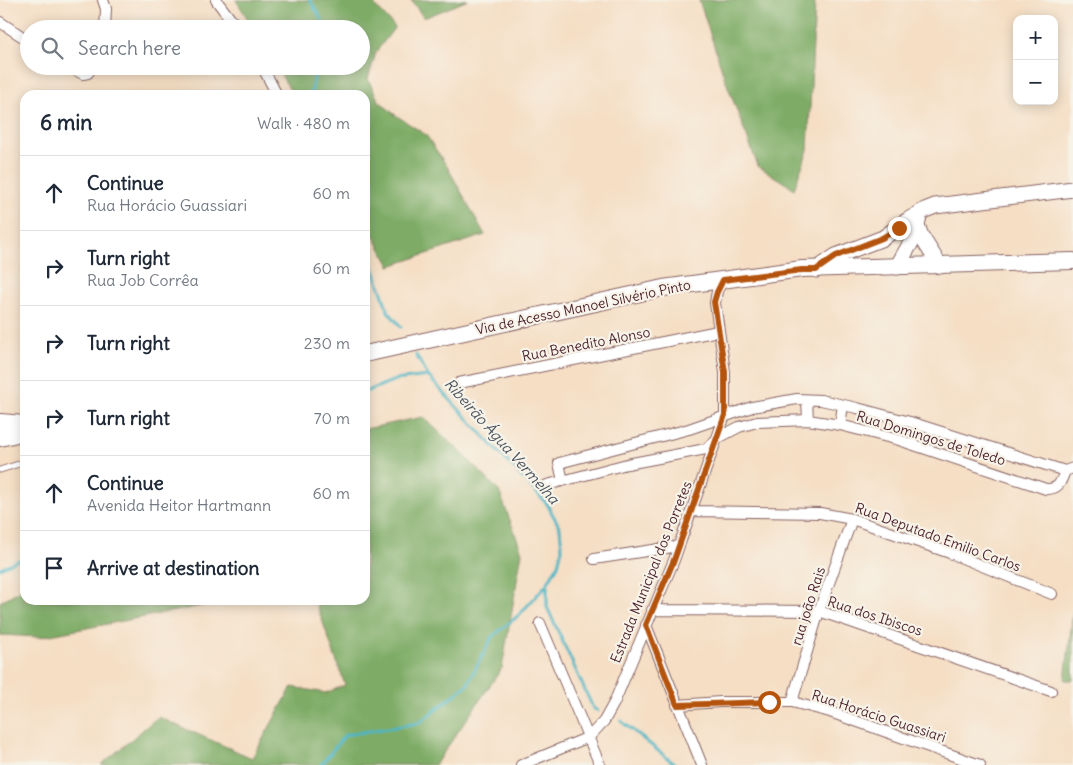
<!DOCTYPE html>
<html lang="en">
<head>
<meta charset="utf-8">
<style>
	:root { --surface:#fff; --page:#f2f2f3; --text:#1f2937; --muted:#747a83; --line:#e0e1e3 }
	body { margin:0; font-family:Delius,sans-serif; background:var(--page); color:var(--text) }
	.controls { position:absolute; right:15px; top:15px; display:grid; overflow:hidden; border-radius:10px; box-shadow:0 2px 12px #0003 }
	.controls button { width:45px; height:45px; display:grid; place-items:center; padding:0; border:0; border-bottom:1px solid var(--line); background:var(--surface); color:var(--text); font:25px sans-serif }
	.stop { position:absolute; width:15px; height:15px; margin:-11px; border:4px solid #b45309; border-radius:50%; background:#fff }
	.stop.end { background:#b45309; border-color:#fff; box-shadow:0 1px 5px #0008 }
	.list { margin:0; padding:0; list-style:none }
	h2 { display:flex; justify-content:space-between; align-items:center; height:65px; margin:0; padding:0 20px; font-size:21px }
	h2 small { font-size:16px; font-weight:400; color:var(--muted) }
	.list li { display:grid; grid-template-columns:32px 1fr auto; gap:15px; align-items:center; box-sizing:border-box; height:75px; padding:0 20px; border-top:1px solid var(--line) }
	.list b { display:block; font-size:19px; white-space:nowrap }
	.list p { margin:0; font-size:16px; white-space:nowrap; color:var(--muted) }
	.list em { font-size:16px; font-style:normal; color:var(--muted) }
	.icon { flex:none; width:28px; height:28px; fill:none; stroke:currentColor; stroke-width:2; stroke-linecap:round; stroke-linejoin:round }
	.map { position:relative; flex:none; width:1073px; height:765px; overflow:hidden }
	.search { position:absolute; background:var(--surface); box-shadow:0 2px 12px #0003; left:20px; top:20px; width:350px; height:55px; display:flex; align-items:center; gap:12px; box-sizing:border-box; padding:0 18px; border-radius:28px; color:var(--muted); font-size:19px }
	.panel { position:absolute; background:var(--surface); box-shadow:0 2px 12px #0003; left:20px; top:90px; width:350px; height:515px; border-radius:15px }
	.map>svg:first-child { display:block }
</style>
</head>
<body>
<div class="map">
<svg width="1073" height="765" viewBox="0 0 1073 765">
	<rect width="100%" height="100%" fill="#f7f3e8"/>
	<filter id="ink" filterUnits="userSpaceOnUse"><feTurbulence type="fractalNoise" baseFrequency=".02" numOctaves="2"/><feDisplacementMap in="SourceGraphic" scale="10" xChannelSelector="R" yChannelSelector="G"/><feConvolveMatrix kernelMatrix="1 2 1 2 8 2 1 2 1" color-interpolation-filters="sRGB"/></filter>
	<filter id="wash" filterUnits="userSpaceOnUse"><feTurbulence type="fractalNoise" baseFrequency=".0096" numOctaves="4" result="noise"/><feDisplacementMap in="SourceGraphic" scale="20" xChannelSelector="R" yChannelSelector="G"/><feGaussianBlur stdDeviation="1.12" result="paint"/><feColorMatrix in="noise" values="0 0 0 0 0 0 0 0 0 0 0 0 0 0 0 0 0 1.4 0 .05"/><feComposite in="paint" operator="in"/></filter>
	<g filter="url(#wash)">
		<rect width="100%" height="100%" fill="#f5dec4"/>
		<!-- forest -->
		<path fill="#7eac66" stroke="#646648" d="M236 0H370L395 27 376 52 368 79 378 100 394 114 426 135 448 168 485 235 390 266 365 220V95H293L276 66H361V29H254Z
			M411 0H468L424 18Z
			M699 0H815L808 150 794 189 758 166 725 79Z
			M423 417 465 456 499 491 522 552 502 668 435 765H101L158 717 252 758 292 687 326 693 345 685 315 600H365V429Z
			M25 587V600H232L40 637 0 635V602Z
			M1073 611V680H1065Z"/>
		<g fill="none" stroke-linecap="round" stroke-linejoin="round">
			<!-- stream -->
			<path stroke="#49b5c5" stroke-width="3" d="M310 0 322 20 320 29
				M311 95 316 66
				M365 244 388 311 401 327
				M416 355 428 376 547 504 560 528 562 549 558 565 547 584V607L593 708 598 711
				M365 392 395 380 428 376
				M0 568 25 557
				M621 721 676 765
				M321 765 345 735 419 723 467 685 492 637 519 615 547 584"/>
		</g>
	</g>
	<g filter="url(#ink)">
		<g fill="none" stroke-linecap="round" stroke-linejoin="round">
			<defs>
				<path id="lane" d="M0 470 25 462"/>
				<path id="street" d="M103 0 106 9 105 29
					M216 0 238 29
					M0 22 29 41
					M67 66 83 74 88 73 92 66
					M262 66 277 95
					M459 383 718 331
					M807 400 808 420
					M840 425 843 405
					M563 481 559 463 689 429 752 407 797 399 821 400 857 408 910 422 1065 471 1073 468
					M547 485 627 464 706 449 718 438 739 427 757 422 808 420 840 425 899 440 1046 489C1060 489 1061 481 1065 471
					M692 511 820 513 852 519 950 553 1052 594
					M594 559 679 546
					M652 610 819 611 1051 691
					M540 623 600 765
					M646 625 702 765
					M792 702 819 611 852 519
					M677 705 721 702H792L830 712 980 765
					M521 765 589 737 604 721 614 703 674 560 725 415V372L715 303 717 291 723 280"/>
				<path id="secondary" d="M917 225 921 236 940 266
					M897 267 913 239 920 213
					M816 270 836 256 883 238 908 220 925 210 935 206 1073 189"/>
				<path id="primary" d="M365 354 663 288 802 269 1073 261
					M0 422 25 424
					M0 438 25 432"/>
			</defs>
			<!-- lane casing -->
			<use href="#lane" stroke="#866261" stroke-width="7"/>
			<!-- street casing -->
			<use href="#street" stroke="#866261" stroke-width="12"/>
			<!-- secondary casing -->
			<use href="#secondary" stroke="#866261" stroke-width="17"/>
			<!-- primary casing -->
			<use href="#primary" stroke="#866261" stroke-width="18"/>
			<!-- lane -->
			<use href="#lane" stroke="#fff" stroke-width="5"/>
			<!-- street -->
			<use href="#street" stroke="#fff" stroke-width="10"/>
			<!-- secondary -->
			<use href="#secondary" stroke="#fff" stroke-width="15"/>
			<!-- primary -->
			<use href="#primary" stroke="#fff" stroke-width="16"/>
		</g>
	</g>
	<g fill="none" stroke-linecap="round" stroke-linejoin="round" filter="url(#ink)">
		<!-- route -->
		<path stroke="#b45309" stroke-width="6" d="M769 702 677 705 646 625 674 560 725 415V372L714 302 717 292 723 280 802 270H816L836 256 882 238 899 228"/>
	</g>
	<g text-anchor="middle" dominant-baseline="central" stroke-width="4.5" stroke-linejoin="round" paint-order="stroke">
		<!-- street labels -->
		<g font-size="14" fill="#4a1f2b" stroke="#f7f3e8">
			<text transform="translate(583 307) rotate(-12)">Via de Acesso Manoel Silvério Pinto</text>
			<text transform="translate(586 344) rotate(-11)">Rua Benedito Alonso</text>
			<text transform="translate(931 438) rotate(17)">Rua Domingos de Toledo</text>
			<text transform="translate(938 537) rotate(20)">Rua Deputado Emilio Carlos</text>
			<text transform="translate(651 572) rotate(-68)">Estrada Municipal dos Porretes</text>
			<text transform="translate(808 606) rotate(-72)">rua joão Rais</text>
			<text transform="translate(875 616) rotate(18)">Rua dos Ibiscos</text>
			<text transform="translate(879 716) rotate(18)">Rua Horácio Guassiari</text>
		</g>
		<!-- water labels -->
		<g font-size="15" font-style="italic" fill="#4a5461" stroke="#f7f3e8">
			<text transform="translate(502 441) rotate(48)">Ribeirão Água Vermelha</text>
		</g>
	</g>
</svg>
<div class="controls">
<button>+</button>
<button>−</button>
</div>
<div class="stop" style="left:769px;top:702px"></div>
<div class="stop end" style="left:899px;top:228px"></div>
<div class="search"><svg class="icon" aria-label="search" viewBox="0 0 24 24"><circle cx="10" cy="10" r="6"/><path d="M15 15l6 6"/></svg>Search here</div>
<section class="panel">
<h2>6 min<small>Walk · 480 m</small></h2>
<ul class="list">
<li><svg class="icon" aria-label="ahead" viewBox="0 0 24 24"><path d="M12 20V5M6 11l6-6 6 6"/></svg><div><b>Continue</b><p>Rua Horácio Guassiari</p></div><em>60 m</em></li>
<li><svg class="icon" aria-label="right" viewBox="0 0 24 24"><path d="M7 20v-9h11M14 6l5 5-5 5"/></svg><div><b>Turn right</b><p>Rua Job Corrêa</p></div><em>60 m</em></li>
<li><svg class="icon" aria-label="right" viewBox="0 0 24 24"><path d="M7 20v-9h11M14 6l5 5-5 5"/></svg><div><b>Turn right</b></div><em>230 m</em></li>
<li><svg class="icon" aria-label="right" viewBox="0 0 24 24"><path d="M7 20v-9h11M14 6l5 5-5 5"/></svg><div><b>Turn right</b></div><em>70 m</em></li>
<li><svg class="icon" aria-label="ahead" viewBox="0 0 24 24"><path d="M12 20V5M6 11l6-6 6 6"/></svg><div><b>Continue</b><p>Avenida Heitor Hartmann</p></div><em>60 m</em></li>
<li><svg class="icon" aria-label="arrive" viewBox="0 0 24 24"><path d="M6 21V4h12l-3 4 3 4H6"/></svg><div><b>Arrive at destination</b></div></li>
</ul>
</section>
</div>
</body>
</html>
